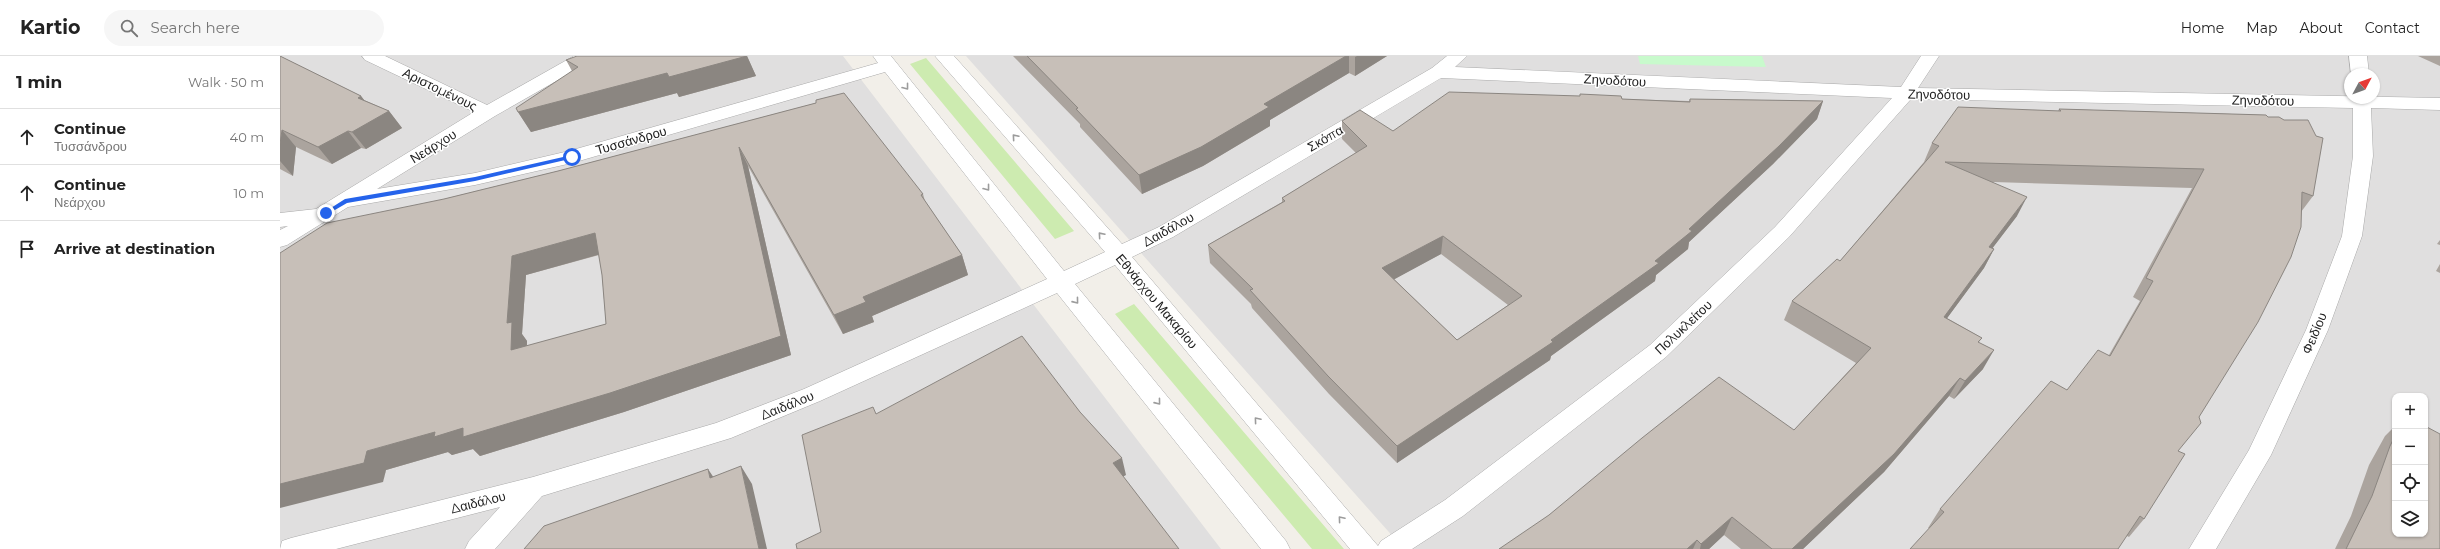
<!DOCTYPE html>
<html lang="en">
<head>
<meta charset="utf-8">
<style>
	:root { --surface:#fff; --page:#f6f6f6; --text:#222; --muted:#767676; --line:#e0e0e0 }
	body { margin:0; font-family:Montserrat,sans-serif; background:var(--page); color:var(--text) }
	.controls { position:absolute; right:12px; bottom:12px; display:grid; overflow:hidden; border-radius:8px; box-shadow:0 1px 3px #0004 }
	.controls button { width:36px; height:36px; display:grid; place-items:center; padding:0; border:0; border-bottom:1px solid var(--line); background:var(--surface); color:var(--text); font:20px sans-serif }
	.compass { position:absolute; left:2064px; top:12px; width:36px; height:36px; border-radius:50%; background:var(--surface); box-shadow:0 1px 3px #0004; rotate:49deg }
	.stop { position:absolute; width:12px; height:12px; margin:-9px; border:3px solid #2563eb; border-radius:50%; background:#fff }
	.stop.end { background:#2563eb; border-color:#fff; box-shadow:0 1px 4px #0008 }
	.list { margin:0; padding:0; list-style:none }
	h2 { display:flex; justify-content:space-between; align-items:center; height:52px; margin:0; padding:0 16px; font-size:17px }
	h2 small { font-size:13px; font-weight:400; color:var(--muted) }
	.list li { display:grid; grid-template-columns:26px 1fr auto; gap:12px; align-items:center; box-sizing:border-box; height:56px; padding:0 16px; border-top:1px solid var(--line) }
	.list b { display:block; font-size:15px; white-space:nowrap }
	.list p { margin:0; font-size:13px; white-space:nowrap; color:var(--muted) }
	.list em { font-size:13px; font-style:normal; color:var(--muted) }
	.icon { flex:none; width:22px; height:22px; fill:none; stroke:currentColor; stroke-width:2; stroke-linecap:round; stroke-linejoin:round }
	.map { position:relative; flex:none; width:2160px; height:493px; overflow:hidden }
	header { display:flex; align-items:center; gap:24px; box-sizing:border-box; height:56px; padding:0 20px; background:var(--surface); border-bottom:1px solid var(--line) }
	header strong { font-size:19px }
	nav { display:flex; gap:22px; margin-inline-start:auto; font-size:14px }
	.search { width:280px; height:36px; background:var(--page); display:flex; align-items:center; gap:10px; box-sizing:border-box; padding:0 14px; border-radius:22px; color:var(--muted); font-size:15px }
	main { display:flex }
	aside { flex:1; background:var(--surface) }
	.map>svg:first-child { display:block }
</style>
</head>
<body>
<header>
<strong>Kartio</strong>
<div class="search"><svg class="icon" aria-label="search" viewBox="0 0 24 24"><circle cx="10" cy="10" r="6"/><path d="M15 15l6 6"/></svg>Search here</div>
<nav><a>Home</a><a>Map</a><a>About</a><a>Contact</a></nav>
</header>
<main>
<aside>
<h2>1 min<small>Walk · 50 m</small></h2>
<ul class="list">
<li><svg class="icon" aria-label="ahead" viewBox="0 0 24 24"><path d="M12 20V5M6 11l6-6 6 6"/></svg><div><b>Continue</b><p>Τυσσάνδρου</p></div><em>40 m</em></li>
<li><svg class="icon" aria-label="ahead" viewBox="0 0 24 24"><path d="M12 20V5M6 11l6-6 6 6"/></svg><div><b>Continue</b><p>Νεάρχου</p></div><em>10 m</em></li>
<li><svg class="icon" aria-label="arrive" viewBox="0 0 24 24"><path d="M6 21V4h12l-3 4 3 4H6"/></svg><div><b>Arrive at destination</b></div></li>
</ul>
</aside>
<div class="map">
<svg width="2160" height="493" viewBox="0 0 2160 493">
	<rect width="100%" height="100%" fill="#f2efe9"/>
	<!-- residential -->
	<path fill="#e0dfdf" fill-rule="evenodd" d="M0 0H563L941 493H0Z
		M686 0H2160V493H1124ZM2070 18H2094V42H2070ZM2115 340H2145V478H2115Z"/>
	<!-- grass -->
	<path fill="#cdebb0" d="M646 2 794 175 775 183 630 8Z
		M854 248 1064 493H1032L835 258Z"/>
	<!-- park -->
	<path fill="#c8facc" d="M1358 0H1482L1486 11 1360 8Z"/>
	<g fill="none" stroke-linecap="round" stroke-linejoin="round">
		<defs>
			<path id="minor" d="M82 0H105L207 49 294 0H316L313 4 215 60 97 133 195 117 289 95 598 7 593 0H611L784 215 825 196 655 0H674L842 188 879 171 1152 12 1167 0H1187L1175 11 1621 31 1641 0H1659L1638 32 2160 42V54L2091 52 2093 100 2082 180 2048 274 1991 399 1936 493H1909L1969 394 2026 274 2062 180 2073 100V52L1631 43 1509 181 1386 301 1183 460 1132 493H1070L835 209 795 228 1006 485 1010 493H981L777 237 540 345 451 382 262 440 215 493H185L189 485 220 451 56 493H0L2 485 11 482 253 421 436 367 524 333 767 223 605 16 292 107 195 129 68 151 7 189 0 191V174L8 170 0 171V157L36 153 194 56 85 4ZM1161 22 1612 42 1495 171 1370 289 1165 444 1101 485 1098 490 852 201 893 181Z
				M2069 0H2087L2089 18H2071Z"/>
		</defs>
		<!-- minor casing -->
		<use href="#minor" stroke="#a9a9a9" stroke-width="1"/>
		<!-- minor -->
		<use href="#minor" fill="#fff" fill-rule="evenodd"/>
	</g>
	<!-- wall -->
	<path fill="#aba49e" fill-rule="evenodd" d="M0 0 81 40 84 44 109 55 122 72 86 93 81 92 52 108 16 91 13 120 0 113Z
		M467 0 476 20 399 41 397 37 251 76 238 56 292 15 286 4Z
		M733 0H1107L1075 20 1069 17 990 64V70L923 110 862 138 800 71V68Z
		M2138 0H2160V10Z
		M1300 38 1342 43 1409 45 1410 43 1543 45 1537 63 1493 108 1409 186 1408 193 1376 219 1375 225 1271 300 1270 304 1117 407 1049 338 972 252 971 248 930 207 928 189 1002 146V142L1076 97 1062 83V65L1113 75 1300 40ZM1161 198 1228 249 1177 284 1114 223Z
		M536 47 643 138 645 145 682 199 688 219 592 260 594 266 563 278 468 110 511 299 344 356 200 400 193 393 172 399 168 396 106 414 103 426 164 143 278 115ZM319 199 322 219 326 268 247 290V285L242 278 246 219Z
		M1779 53 1986 59 2033 140 2021 156 1898 395 1864 463 1849 481 1847 480 1648 472 1660 453 1787 334 1829 299 1860 245 1853 241 1912 132 1713 126 1737 160 1712 192 1714 193 1704 212 1667 262 1702 282 1699 286 1703 313 1674 343 1669 340 1604 416 1523 493H1461L1444 479 1429 493H1219L1514 374 1576 307 1504 264 1512 245 1560 205 1644 106 1652 87 1778 55Z
		M2160 184V189L2157 188Z
		M2160 208V217L2156 215Z
		M2115 370V478L2160 493H2055L2071 460 2089 409 2105 380Z"/>
	<!-- shaded-wall -->
	<path fill="#8b8681" d="M467 0 476 20 399 41 397 37 251 76 238 56 387 17Z
		M1066 0H1069V17L990 64V70L923 110 862 138 859 119Z
		M1077 0H1107L1075 20V1Z
		M81 40 94 57 78 42Z
		M1543 45 1537 63 1493 108 1409 186 1408 193 1376 219 1375 225 1271 300 1270 304 1117 407V390L1271 284 1375 205Z
		M109 55 122 72 86 93 72 76Z
		M2 74 16 91 13 120 0 105V88Z
		M68 75 81 92 52 108 38 91Z
		M459 91 468 110 511 299 344 356 200 400 193 393 172 399 168 396 106 414 103 426 0 452V428L87 395 155 376 183 372 330 337Z
		M1747 141 1737 160 1699 210 1709 191Z
		M315 177 328 196 246 219 242 278 247 285 246 313 231 294 227 267 232 200Z
		M1163 180 1161 198 1102 230V212Z
		M1714 193 1704 212 1654 280 1664 261Z
		M682 199 688 219 592 260 594 266 563 278 554 259 583 241Z
		M1714 294 1703 313 1674 343 1685 325Z
		M1680 322 1669 340 1604 416 1523 493H1512Z
		M842 402 846 419 837 424 833 407Z
		M461 410 472 428 487 493H479Z
		M428 413 440 431 430 422Z
		M1452 461 1444 479 1429 493H1420L1421 488Z
		M1417 484 1413 493H1407Z"/>
	<!-- building -->
	<path fill="#c7bfb8" stroke="#8b8681" fill-rule="evenodd" d="M0 0 81 40 78 42 109 55 72 76 68 75 38 91 2 74 0 88Z
		M297 0H467L389 21 387 17 238 56 236 52 298 11 286 4Z
		M747 0H1066L984 48 989 51 921 91 859 119 796 53 798 52Z
		M1169 36 1300 40V38L1341 40 1342 43 1410 46V43L1543 45 1499 90 1409 173 1412 175 1375 205 1379 207 1271 284 1273 286 1117 390 1048 320 970 234 973 233 928 189 1005 145 1002 142 1087 90 1062 65 1080 54 1113 75ZM1163 180 1242 240 1177 284 1102 212Z
		M564 37 643 138 641 139 682 199 583 241 586 246 554 259 459 91 501 280 330 337 183 381V372L154 381 155 376 87 395 84 407 0 428V197L47 167 164 143 278 115 536 47V44ZM315 177 322 219 326 268 231 294 232 266 227 267 232 200Z
		M1678 51 1781 55 1779 53 1986 59 1988 61H1999L2004 64H2028L2036 80 2043 82 2033 140 2022 136 2021 171 2011 201 1978 266 1919 361 1921 367 1898 395 1905 398 1864 463 1860 460 1838 493H1630L1664 456 1660 453 1771 325 1787 334 1818 294 1830 300 1873 225 1866 222 1924 113 1665 106 1747 141 1709 191 1714 193 1664 261 1702 282 1698 286 1714 294 1685 325 1680 322 1614 398 1512 493H1492L1452 461 1421 488 1417 484 1407 493H1219L1269 459 1362 382 1439 321 1514 374 1591 292 1512 245 1557 203 1560 205 1659 90 1652 87Z
		M742 280 800 356 842 402 833 407 899 493H517L516 488 541 476 522 379 593 351 596 358Z
		M2145 370 2160 378V493H2066L2092 440 2110 390 2115 380V478H2145Z
		M461 410 479 493H244L264 470 428 413 430 422Z"/>
	<!-- one-way arrows -->
	<defs><path id="oneway-chevron" d="M-2-3.5L2.5 0L-2 3.5" fill="none" stroke-width="1.6" stroke-linecap="round" stroke-linejoin="round"/></defs>
	<g stroke="#9c9c9c">
		<use href="#oneway-chevron" transform="translate(626 31) rotate(52)"/>
		<use href="#oneway-chevron" transform="translate(735 81) rotate(-131)"/>
		<use href="#oneway-chevron" transform="translate(707 132) rotate(52)"/>
		<use href="#oneway-chevron" transform="translate(821 179) rotate(-131)"/>
		<use href="#oneway-chevron" transform="translate(796 245) rotate(51)"/>
		<use href="#oneway-chevron" transform="translate(878 346) rotate(51)"/>
		<use href="#oneway-chevron" transform="translate(977 364) rotate(-130)"/>
		<use href="#oneway-chevron" transform="translate(1061 463) rotate(-130)"/>
	</g>
	<!-- route -->
	<path fill="#2563eb" d="M292 99 294 102 195 125 67 147 48 158 43 157 65 143 195 121Z"/>
	<g text-anchor="middle" dominant-baseline="central" stroke-width="3" stroke-linejoin="round" paint-order="stroke">
		<!-- street labels -->
		<g font-size="13" fill="#222" stroke="#fff">
			<text transform="translate(1335 24) rotate(3)">Ζηνοδότου</text>
			<text transform="translate(160 33) rotate(26)">Αριστομένους</text>
			<text transform="translate(1659 38) rotate(1)">Ζηνοδότου</text>
			<text transform="translate(1983 44) rotate(1)">Ζηνοδότου</text>
			<text transform="translate(1045 82) rotate(-30)">Σκόπα</text>
			<text transform="translate(351 84) rotate(-16)">Τυσσάνδρου</text>
			<text transform="translate(153 90) rotate(-32)">Νεάρχου</text>
			<text transform="translate(888 173) rotate(-29)">Δαιδάλου</text>
			<text transform="translate(877 245) rotate(50)">Εθνάρχου Μακαρίου</text>
			<text transform="translate(1403 271) rotate(-43)">Πολυκλείτου</text>
			<text transform="translate(2034 277) rotate(-67)">Φειδίου</text>
			<text transform="translate(507 349) rotate(-22)">Δαιδάλου</text>
			<text transform="translate(198 446) rotate(-14)">Δαιδάλου</text>
		</g>
	</g>
</svg>
<div class="controls">
<button>+</button>
<button>−</button>
<button><svg class="icon" aria-label="locate" viewBox="0 0 24 24"><circle cx="12" cy="12" r="6"/><path d="M12 2v4M12 18v4M2 12h4M18 12h4"/></svg></button>
<button><svg class="icon" aria-label="layers" viewBox="0 0 24 24"><path d="M12 4l9 5-9 5-9-5zM3 14l9 5 9-5"/></svg></button>
</div>
<svg class="compass" viewBox="-18 -18 36 36"><path d="M0-13l5 13h-10z" fill="#e53935"/><path d="M0 13l5-13h-10z" fill="#767676"/></svg>
<div class="stop" style="left:292px;top:101px"></div>
<div class="stop end" style="left:46px;top:157px"></div>
</div>
</main>
</body>
</html>
